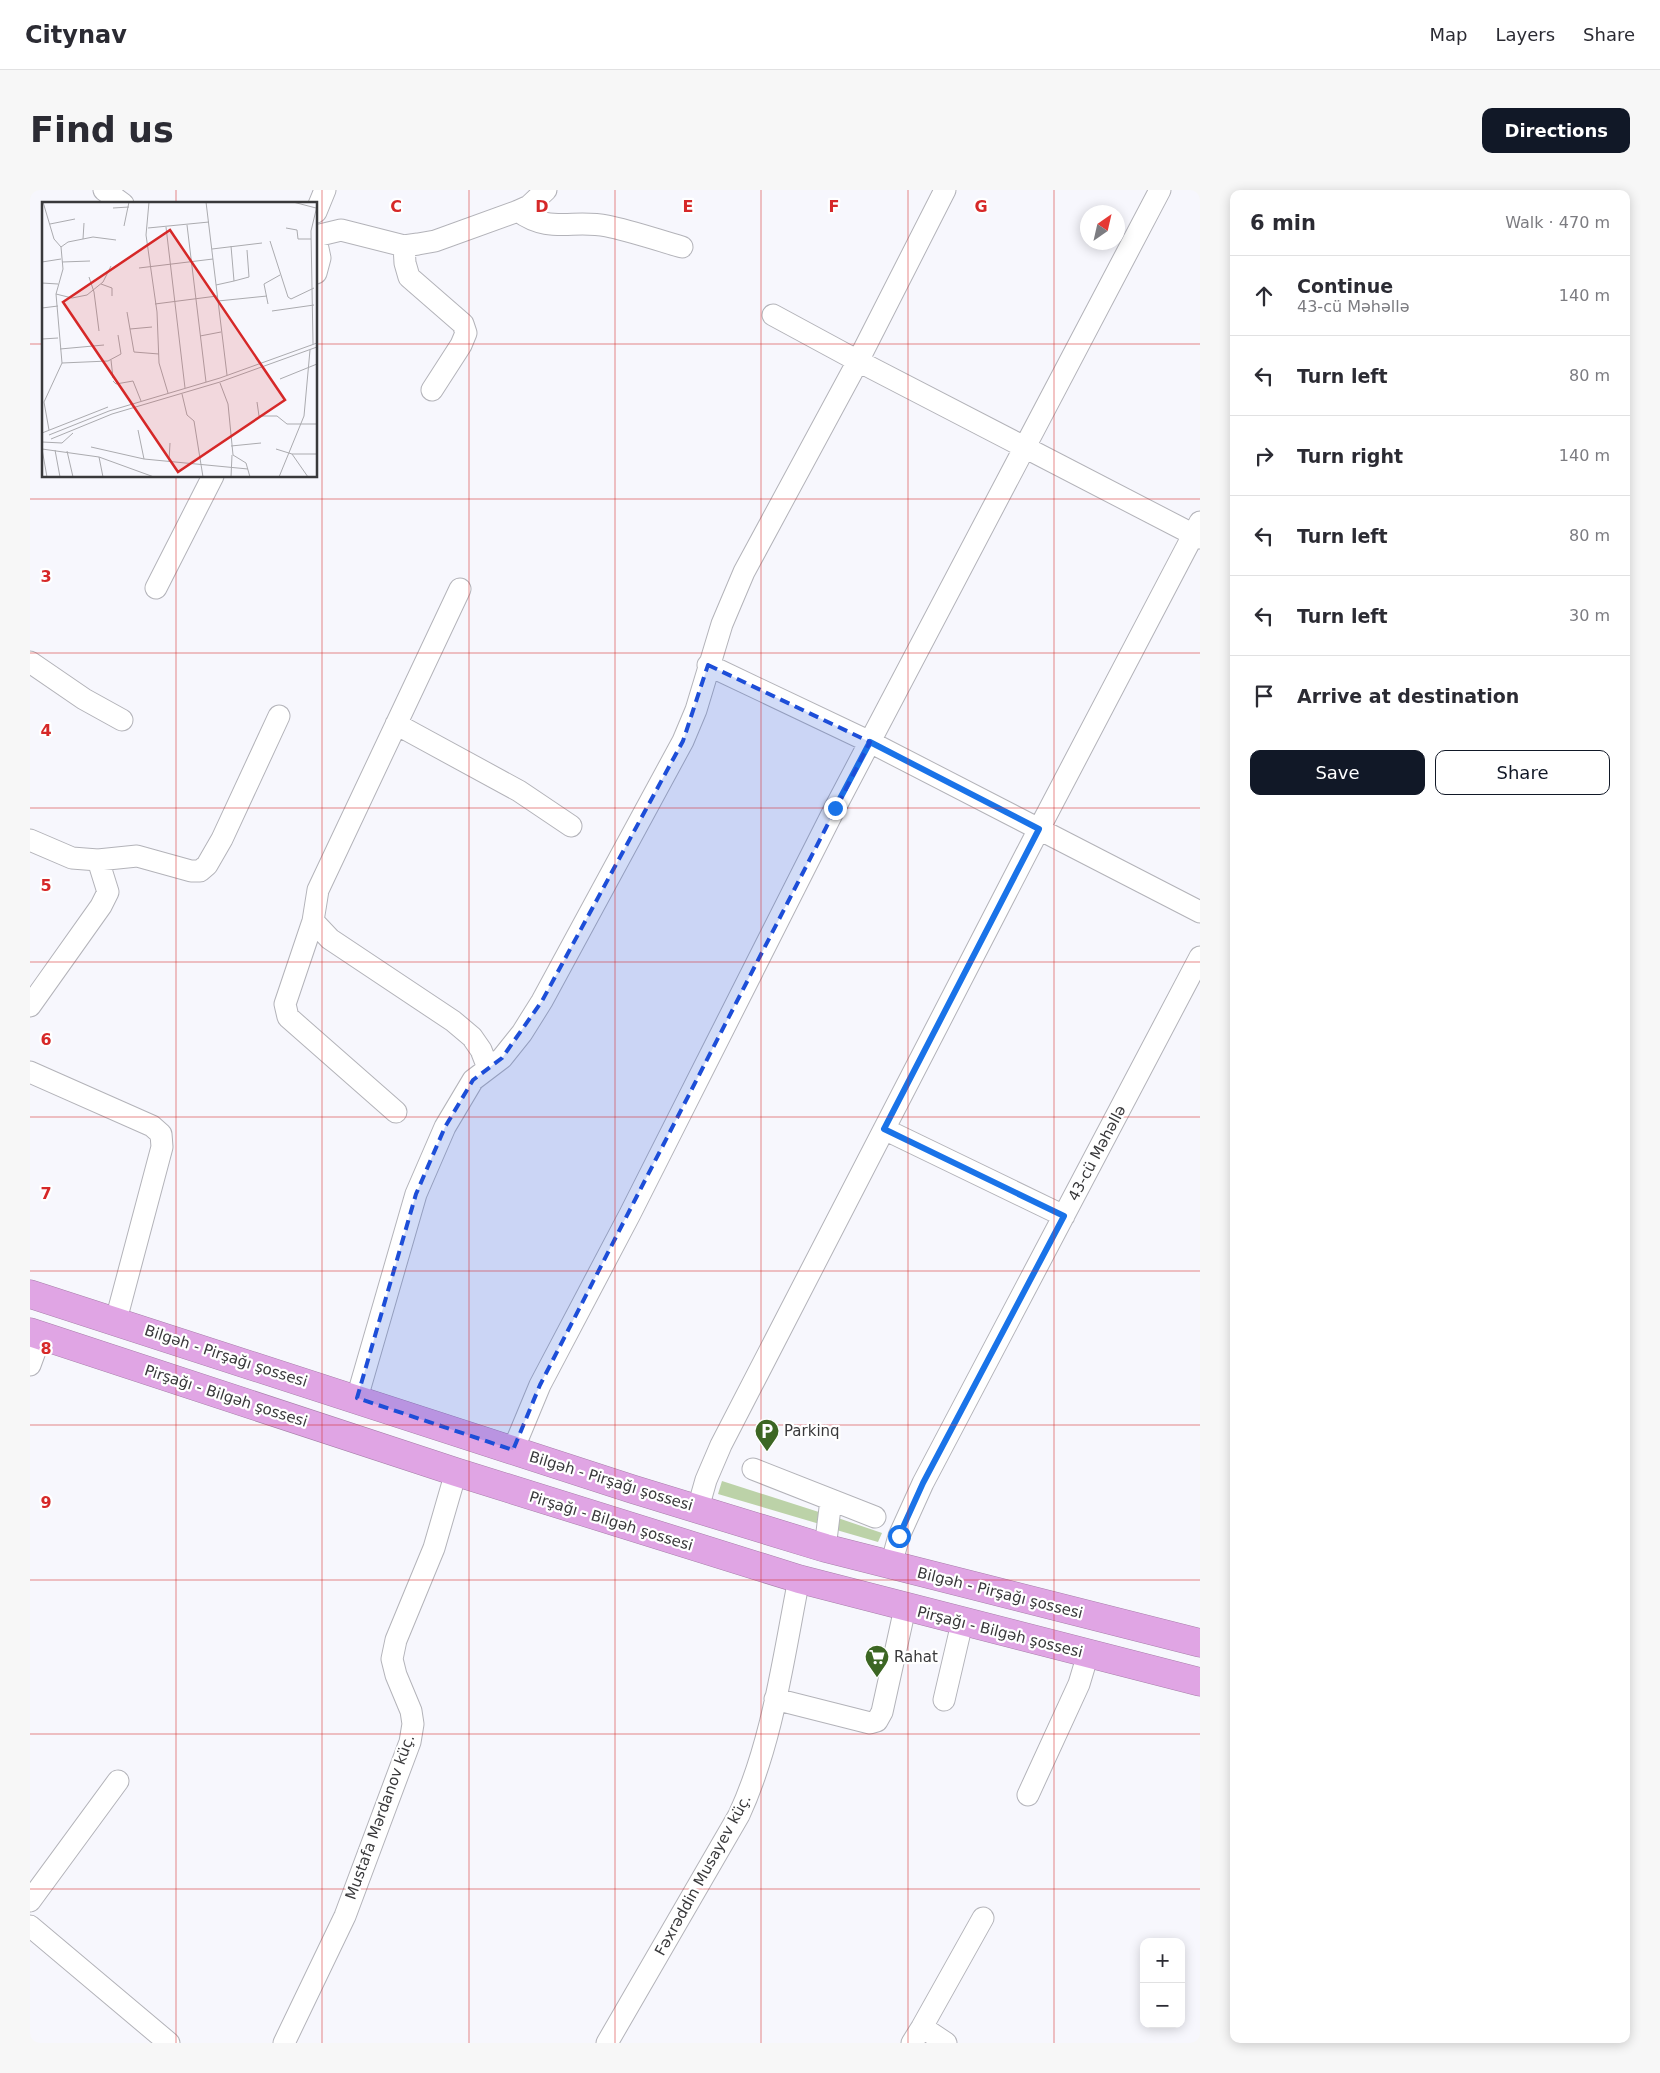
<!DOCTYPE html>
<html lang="en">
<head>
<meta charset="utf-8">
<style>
	:root { --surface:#fff; --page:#f7f7f7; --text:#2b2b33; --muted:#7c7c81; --line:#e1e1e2; --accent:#111827 }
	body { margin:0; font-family:"DejaVu Sans",sans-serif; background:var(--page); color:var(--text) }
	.controls { position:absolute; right:15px; bottom:15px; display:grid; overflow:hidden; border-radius:10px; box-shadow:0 2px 12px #0003 }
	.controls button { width:45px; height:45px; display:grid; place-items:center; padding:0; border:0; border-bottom:1px solid var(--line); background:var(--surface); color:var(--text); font:25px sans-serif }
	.compass { position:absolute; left:1050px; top:15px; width:45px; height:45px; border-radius:50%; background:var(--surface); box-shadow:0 2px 12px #0003; rotate:34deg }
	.stop { position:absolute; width:15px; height:15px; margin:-11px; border:4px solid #1a73e8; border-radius:50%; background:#fff }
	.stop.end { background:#1a73e8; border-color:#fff; box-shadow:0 1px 5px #0008 }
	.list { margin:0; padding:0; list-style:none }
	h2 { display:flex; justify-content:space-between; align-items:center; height:65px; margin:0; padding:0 20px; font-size:21px }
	h2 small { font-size:16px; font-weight:400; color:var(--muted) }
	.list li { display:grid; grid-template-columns:32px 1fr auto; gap:15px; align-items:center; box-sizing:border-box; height:80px; padding:0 20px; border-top:1px solid var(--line) }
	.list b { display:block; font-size:19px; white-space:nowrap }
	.list p { margin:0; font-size:16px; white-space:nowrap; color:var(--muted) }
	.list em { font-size:16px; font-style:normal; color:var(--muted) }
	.actions { display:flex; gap:10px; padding:15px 20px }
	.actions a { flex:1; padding:11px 0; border:1px solid var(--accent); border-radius:10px; text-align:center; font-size:18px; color:var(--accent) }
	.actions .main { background:var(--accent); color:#fff }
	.icon { flex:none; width:28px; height:28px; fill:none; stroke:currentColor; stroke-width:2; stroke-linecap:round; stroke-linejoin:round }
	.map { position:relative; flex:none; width:1170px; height:1853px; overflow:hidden; border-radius:10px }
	header { display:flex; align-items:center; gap:30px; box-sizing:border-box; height:70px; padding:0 25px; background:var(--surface); border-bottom:1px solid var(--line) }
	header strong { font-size:24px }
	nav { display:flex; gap:28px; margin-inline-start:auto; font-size:18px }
	.intro { display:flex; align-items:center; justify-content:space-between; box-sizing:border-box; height:120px; padding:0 30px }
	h1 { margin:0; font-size:35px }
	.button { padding:12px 22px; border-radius:10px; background:var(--accent); color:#fff; font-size:18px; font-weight:700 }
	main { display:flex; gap:30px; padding:0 30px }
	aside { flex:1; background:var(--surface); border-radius:10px; box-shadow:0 2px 12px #0003 }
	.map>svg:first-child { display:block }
</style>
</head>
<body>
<header>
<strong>Citynav</strong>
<nav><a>Map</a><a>Layers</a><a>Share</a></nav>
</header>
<div class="intro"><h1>Find us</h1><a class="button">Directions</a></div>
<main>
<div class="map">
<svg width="1170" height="1853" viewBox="0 0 1170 1853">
	<rect width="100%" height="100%" fill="#f7f7fd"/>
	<!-- green -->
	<path fill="#bcd2a8" d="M692 1291 795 1324 793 1335 688 1304Z
		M805 1327 852 1343 848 1352 803 1339Z"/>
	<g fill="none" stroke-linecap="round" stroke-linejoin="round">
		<defs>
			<path id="minor" d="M74 0 93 14
				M488 21C519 44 543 29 577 36 602 41 627 50 652 57
				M286 22 295 0
				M286 46 311 40 374 56 388 54 405 51 488 21 499 16 516 0
				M286 49 290 68 286 83
				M374 56 375 73 379 87 433 134 436 143 431 155 402 200
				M743 125 828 171 1170 348
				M126 398 183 286
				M430 399 288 700 283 731 300 749 423 831 442 847 451 860 458 878
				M0 472 54 509 92 530
				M678 475 840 552 1170 722
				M366 534 489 601 541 636
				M0 650 42 668 68 670 107 666 161 681H170L177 675 192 649 249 526
				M283 731 255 814 258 827 366 922
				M0 816 71 716 78 702 68 670
				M0 882 122 936 131 944 132 957 86 1130
				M854 939 1034 1026
				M0 1175 11 1145
				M327 1208 386 1004 415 937 443 890 472 868 492 843 512 811 653 551 666 520 692 434 714 382 828 171 915 0
				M483 1260 510 1195 600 1024 805 618 1130 0
				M723 1279 845 1327
				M668 1318 676 1290 691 1255 1009 639 1170 332
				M795 1358 801 1310
				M861 1375 869 1346 893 1293 1170 767
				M745 1509 840 1533 847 1531 852 1522 875 1418
				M914 1510 932 1433
				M998 1605 1049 1494 1058 1464
				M0 1711 88 1591
				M0 1736 139 1853
				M254 1853 315 1726 380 1552 383 1534 381 1521 366 1485 362 1469 366 1450 404 1358 426 1282
				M577 1853 709 1625C743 1551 753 1469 769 1389
				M882 1853 892 1837
				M916 1853 892 1837 953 1728"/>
			<path id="highway" d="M0 1104 602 1299 795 1358 1170 1453
				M0 1142 426 1282 769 1389 1170 1492"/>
		</defs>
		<!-- minor casing -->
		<use href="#minor" stroke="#b3b3b9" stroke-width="23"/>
		<!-- highway casing -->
		<use href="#highway" stroke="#a67fa9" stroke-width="29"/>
		<!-- minor -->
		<use href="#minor" stroke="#fff" stroke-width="21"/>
		<!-- highway -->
		<use href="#highway" stroke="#e0a5e4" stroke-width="28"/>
	</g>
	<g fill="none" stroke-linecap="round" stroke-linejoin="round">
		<!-- route -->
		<path stroke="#1a73e8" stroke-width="6" d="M805 618 840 552 1009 639 854 939 1034 1026 893 1293 869 1346"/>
	</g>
	<!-- marked area -->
	<path fill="#1d4ed8" fill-opacity="0.2" stroke="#1d4ed8" stroke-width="4" stroke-dasharray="10 6" stroke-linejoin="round" d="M678 475 840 552 510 1195 483 1260 327 1208 386 1004 415 937 443 890 472 868 512 811 653 551Z"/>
	<!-- grid -->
	<path fill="none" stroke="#d62828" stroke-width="1" stroke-opacity="0.55" d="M146 0V14M292 0V1853M439 0V1853M585 0V1853M731 0V1853M878 0V1853M1024 0V1853M0 154H14M286 154H1170M146 286V1853M0 309H1170M0 463H1170M0 618H1170M0 772H1170M0 927H1170M0 1081H1170M0 1235H1170M0 1390H1170M0 1544H1170M0 1699H1170"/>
	<!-- icons -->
	<defs>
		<symbol id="parking-pin" viewBox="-11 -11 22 30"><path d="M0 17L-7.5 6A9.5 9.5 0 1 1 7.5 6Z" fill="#3c6623" stroke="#fff"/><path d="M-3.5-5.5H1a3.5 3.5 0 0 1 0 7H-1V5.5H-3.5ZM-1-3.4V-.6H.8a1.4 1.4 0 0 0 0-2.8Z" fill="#fff"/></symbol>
		<symbol id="supermarket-pin" viewBox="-11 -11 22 30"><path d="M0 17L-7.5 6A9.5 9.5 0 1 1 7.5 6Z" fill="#3c6623" stroke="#fff"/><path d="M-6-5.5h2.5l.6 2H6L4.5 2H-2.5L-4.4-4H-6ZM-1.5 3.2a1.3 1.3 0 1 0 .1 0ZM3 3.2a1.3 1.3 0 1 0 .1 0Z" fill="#fff"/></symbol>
	</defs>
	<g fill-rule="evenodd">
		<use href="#parking-pin" x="723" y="1227" width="28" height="38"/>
		<use href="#supermarket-pin" x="833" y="1453" width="28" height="38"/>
	</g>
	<g text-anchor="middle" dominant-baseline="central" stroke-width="4.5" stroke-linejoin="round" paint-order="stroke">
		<!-- street labels -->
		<g font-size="15" fill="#39393b" stroke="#fff">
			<text transform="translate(1067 963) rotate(-62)">43-cü Məhəllə</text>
			<text transform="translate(196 1166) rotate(18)">Bilgəh - Pirşağı şossesi</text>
			<text transform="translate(196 1206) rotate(18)">Pirşağı - Bilgəh şossesi</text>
			<text transform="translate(581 1291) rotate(17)">Bilgəh - Pirşağı şossesi</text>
			<text transform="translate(581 1331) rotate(17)">Pirşağı - Bilgəh şossesi</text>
			<text transform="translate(970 1403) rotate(14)">Bilgəh - Pirşağı şossesi</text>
			<text transform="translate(970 1442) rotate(14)">Pirşağı - Bilgəh şossesi</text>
			<text transform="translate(350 1627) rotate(-70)">Mustafa Mərdanov küç.</text>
			<text transform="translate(673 1685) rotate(-61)">Fəxrəddin Musayev küç.</text>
		</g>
		<!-- poi labels -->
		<g font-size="15" fill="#39393b" stroke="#fff" text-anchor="start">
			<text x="754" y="1241">Parkinq</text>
			<text x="864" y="1467">Rahat</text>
		</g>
	</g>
	<!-- overview -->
	<g transform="translate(12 12)">
		<rect width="275" height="275" fill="#f7f7fd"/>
		<path fill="none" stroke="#ababaf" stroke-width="1" d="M1 0 12 37 19 45 21 67 14 92 20 161 2 200 7 228M107 0 104 33 115 110 117 161 126 191M164 0 185 173M251 0 274 6M71 6 87 5M8 22 33 17M145 23 164 180M82 24 87 0M124 25 143 186M106 26 167 20M244 26 255 28 256 37H269M41 37 42 21M228 39 246 95 249 97 272 86M19 45 26 40 51 35 74 38M170 47 220 41M0 60 19 57M20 60 48 59M97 66 171 57M47 75 52 90 57 129M192 79 207 75 205 48M0 81 16 82M59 82 70 86V94M174 83 192 79 189 44M14 92 30 96 45 93 61 80 69 64M176 99 225 94M113 102 175 94M226 102 222 82 238 73M0 106 16 104M230 109 272 103M85 110 92 150 117 152M88 127 110 125M158 134 179 130M0 137 16 136M271 142 269 29 275 4M18 147 62 143M69 158 71 176M20 161 66 159 79 152 76 133M238 177 275 162M71 179 74 182 91 179 99 199M178 181 186 202 191 253 204 261 208 275M140 192 145 213 152 219 161 275M215 200 217 214H235L245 222H275M96 228 102 257 206 267M0 231 66 205M7 233 67 209 178 176 275 141M9 237 70 212 178 180 275 145M0 240 20 241 31 231M189 244 219 241M49 245 102 257M0 247 57 255 112 275M0 247 5 275M234 247 250 252 266 275M13 248 18 275M25 249 31 275M250 252H275M57 255 61 275M127 259 128 241M189 275 190 253M237 275 262 214 268 148"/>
		<path fill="#d62828" fill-opacity="0.15" stroke="#d62828" stroke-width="2.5" d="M128 28 243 198 136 270 21 100Z"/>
		<rect width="275" height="275" fill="none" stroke="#39393b" stroke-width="2.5"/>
	</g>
	<g font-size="16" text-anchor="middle" font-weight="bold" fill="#d62828" stroke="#fff" stroke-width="4.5" stroke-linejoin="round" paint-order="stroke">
		<text x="366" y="22">C</text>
		<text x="512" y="22">D</text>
		<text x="658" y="22">E</text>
		<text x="804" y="22">F</text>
		<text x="951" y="22">G</text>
		<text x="16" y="392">3</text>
		<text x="16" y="546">4</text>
		<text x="16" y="701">5</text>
		<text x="16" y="855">6</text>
		<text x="16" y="1009">7</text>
		<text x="16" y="1164">8</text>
		<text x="16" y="1318">9</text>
	</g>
</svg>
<div class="controls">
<button>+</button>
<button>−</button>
</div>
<svg class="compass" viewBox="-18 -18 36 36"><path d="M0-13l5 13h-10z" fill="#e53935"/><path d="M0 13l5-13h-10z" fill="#7c7c81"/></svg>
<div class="stop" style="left:869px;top:1346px"></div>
<div class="stop end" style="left:805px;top:618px"></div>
</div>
<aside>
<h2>6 min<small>Walk · 470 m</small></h2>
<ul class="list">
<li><svg class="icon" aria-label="ahead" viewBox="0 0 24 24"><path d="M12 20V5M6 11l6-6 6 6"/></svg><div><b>Continue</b><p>43-cü Məhəllə</p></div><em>140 m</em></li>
<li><svg class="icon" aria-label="left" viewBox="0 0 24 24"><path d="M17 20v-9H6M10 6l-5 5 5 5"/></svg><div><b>Turn left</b></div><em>80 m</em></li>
<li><svg class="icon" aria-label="right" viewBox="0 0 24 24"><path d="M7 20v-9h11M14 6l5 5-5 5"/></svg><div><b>Turn right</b></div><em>140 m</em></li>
<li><svg class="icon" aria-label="left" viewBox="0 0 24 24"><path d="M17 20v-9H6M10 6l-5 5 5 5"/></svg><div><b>Turn left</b></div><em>80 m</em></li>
<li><svg class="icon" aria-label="left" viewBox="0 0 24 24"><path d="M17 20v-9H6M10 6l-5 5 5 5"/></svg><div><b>Turn left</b></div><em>30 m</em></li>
<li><svg class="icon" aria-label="arrive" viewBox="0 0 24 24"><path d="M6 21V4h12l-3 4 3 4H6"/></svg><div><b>Arrive at destination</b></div></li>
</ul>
<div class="actions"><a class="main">Save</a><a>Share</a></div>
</aside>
</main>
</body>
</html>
